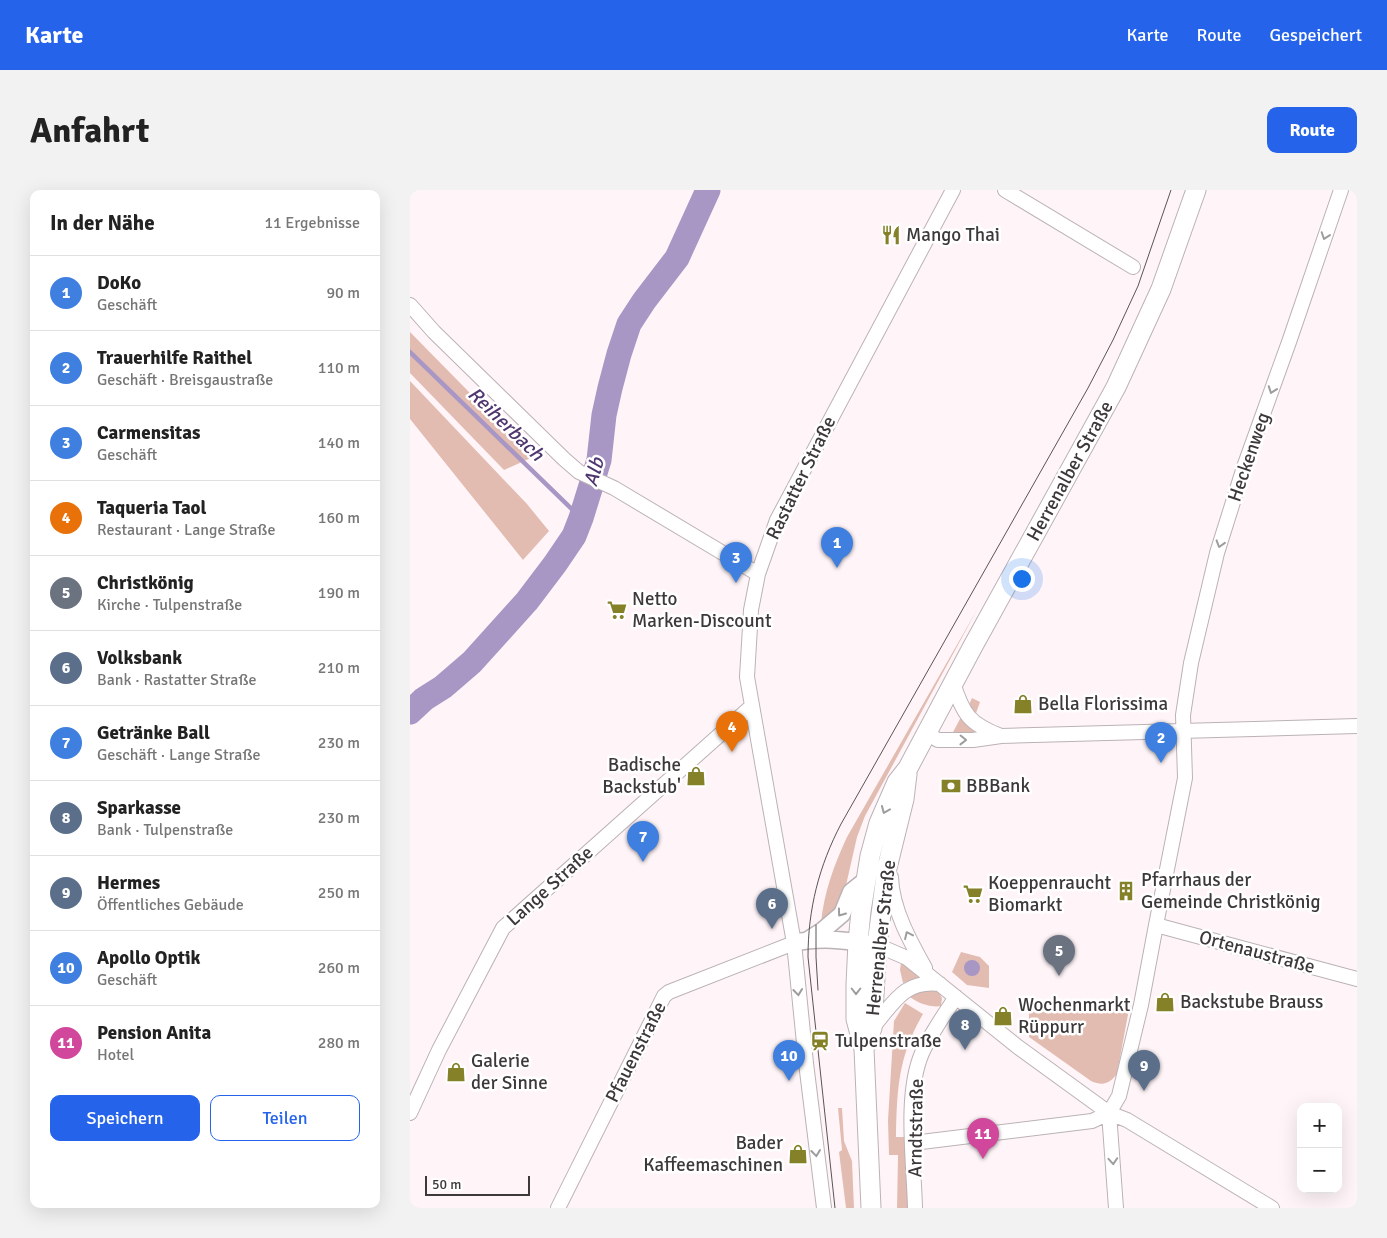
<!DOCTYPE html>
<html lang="de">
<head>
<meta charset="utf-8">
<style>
	:root { --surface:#fff; --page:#f2f2f2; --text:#222; --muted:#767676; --line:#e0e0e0; --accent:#2563eb }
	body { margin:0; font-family:Signika,sans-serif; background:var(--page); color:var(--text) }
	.controls { position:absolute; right:15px; bottom:15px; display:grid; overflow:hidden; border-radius:10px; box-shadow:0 5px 20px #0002 }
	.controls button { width:45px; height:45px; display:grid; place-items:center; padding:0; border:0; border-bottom:1px solid var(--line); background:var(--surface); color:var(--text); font:25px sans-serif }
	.scale { position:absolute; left:15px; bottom:12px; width:105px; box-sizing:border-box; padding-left:5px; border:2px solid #3d393b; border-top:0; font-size:14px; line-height:18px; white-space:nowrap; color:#3d393b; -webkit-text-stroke:4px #fff; paint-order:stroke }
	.you { position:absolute; left:611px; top:388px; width:18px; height:18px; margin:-12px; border:4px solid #fff; border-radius:50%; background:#1a73e8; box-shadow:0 0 0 8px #1a73e833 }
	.badge { display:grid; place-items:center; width:32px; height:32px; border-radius:50%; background:var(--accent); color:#fff; font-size:16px; font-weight:700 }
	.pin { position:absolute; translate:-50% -41px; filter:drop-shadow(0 1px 2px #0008) }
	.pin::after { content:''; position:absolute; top:26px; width:18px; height:15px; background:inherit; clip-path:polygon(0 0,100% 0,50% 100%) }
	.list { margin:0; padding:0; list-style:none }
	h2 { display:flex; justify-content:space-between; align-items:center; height:65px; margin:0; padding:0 20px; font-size:21px }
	h2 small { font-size:16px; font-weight:400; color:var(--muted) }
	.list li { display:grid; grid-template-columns:32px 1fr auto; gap:15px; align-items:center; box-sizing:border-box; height:75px; padding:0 20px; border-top:1px solid var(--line) }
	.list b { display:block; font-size:19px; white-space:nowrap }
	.list p { margin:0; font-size:16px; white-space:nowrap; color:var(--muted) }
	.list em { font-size:16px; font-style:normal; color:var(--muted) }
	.actions { display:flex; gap:10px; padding:15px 20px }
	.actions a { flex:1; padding:11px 0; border:1px solid var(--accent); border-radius:10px; text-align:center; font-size:18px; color:var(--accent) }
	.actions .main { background:var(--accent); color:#fff }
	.map { position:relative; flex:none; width:947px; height:1018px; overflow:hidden; border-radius:10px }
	header { display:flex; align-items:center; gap:30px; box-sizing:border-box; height:70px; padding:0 25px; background:var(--accent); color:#fff }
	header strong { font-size:24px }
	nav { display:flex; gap:28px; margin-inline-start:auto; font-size:18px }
	.intro { display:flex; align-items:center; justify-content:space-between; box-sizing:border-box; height:120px; padding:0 30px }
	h1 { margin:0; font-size:35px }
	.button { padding:12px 22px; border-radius:10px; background:var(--accent); color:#fff; font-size:18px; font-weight:700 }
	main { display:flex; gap:30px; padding:0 30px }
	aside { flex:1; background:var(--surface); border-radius:10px; box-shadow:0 5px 20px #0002 }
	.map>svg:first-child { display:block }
</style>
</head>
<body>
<header>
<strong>Karte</strong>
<nav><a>Karte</a><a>Route</a><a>Gespeichert</a></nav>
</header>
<div class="intro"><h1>Anfahrt</h1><a class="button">Route</a></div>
<main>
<aside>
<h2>In der Nähe<small>11 Ergebnisse</small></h2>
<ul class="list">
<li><span class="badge" style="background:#3f7fe0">1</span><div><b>DoKo</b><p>Geschäft</p></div><em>90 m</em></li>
<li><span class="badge" style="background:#3f7fe0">2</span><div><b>Trauerhilfe Raithel</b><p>Geschäft · Breisgaustraße</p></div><em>110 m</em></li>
<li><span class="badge" style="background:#3f7fe0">3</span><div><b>Carmensitas</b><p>Geschäft</p></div><em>140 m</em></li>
<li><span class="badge" style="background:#e8710a">4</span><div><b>Taqueria Taol</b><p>Restaurant · Lange Straße</p></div><em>160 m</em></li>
<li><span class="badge" style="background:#6b7280">5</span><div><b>Christkönig</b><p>Kirche · Tulpenstraße</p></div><em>190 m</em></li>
<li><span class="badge" style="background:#5c6f8a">6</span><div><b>Volksbank</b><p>Bank · Rastatter Straße</p></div><em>210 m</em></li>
<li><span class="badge" style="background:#3f7fe0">7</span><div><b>Getränke Ball</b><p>Geschäft · Lange Straße</p></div><em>230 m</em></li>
<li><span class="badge" style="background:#5c6f8a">8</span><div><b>Sparkasse</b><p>Bank · Tulpenstraße</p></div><em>230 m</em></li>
<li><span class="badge" style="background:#5c6f8a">9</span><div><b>Hermes</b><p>Öffentliches Gebäude</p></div><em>250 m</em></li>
<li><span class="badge" style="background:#3f7fe0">10</span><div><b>Apollo Optik</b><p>Geschäft</p></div><em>260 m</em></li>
<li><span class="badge" style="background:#d1479c">11</span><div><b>Pension Anita</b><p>Hotel</p></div><em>280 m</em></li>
</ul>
<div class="actions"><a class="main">Speichern</a><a>Teilen</a></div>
</aside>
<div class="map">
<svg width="947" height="1018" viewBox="0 0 947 1018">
	<rect width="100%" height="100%" fill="#fff5f9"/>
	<!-- green -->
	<path fill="#e2bcb1" d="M0 142 123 267 94 280 0 183Z
		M0 191 117 314 139 341 113 370 0 229Z
		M568 418 455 626 447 647 434 704 424 723 411 733C414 702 424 675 437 647Z
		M562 508 570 512 565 526 558 517Z
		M551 527 569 544H542Z
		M551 762 570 767 579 776V798L557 795 542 782Z
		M491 773 506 783 508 787 507 789 493 793 490 780Z
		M515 798 528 801 532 808 531 816C522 818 507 813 500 807L505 802Z
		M495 813 513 824C488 867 487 899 486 947H497L500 1018H487L488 965H479L478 930 484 831Z
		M719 819 707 884C699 894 693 896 681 891L619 847V822Z
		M428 918H432L434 951 442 971 444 1018H436L429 962 432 960Z"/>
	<!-- water -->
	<path fill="#a896c4" d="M554 778a8 8 0 1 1 16 0a8 8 0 1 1-16 0Z"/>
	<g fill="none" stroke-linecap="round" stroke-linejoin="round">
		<!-- stream -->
		<path stroke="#a896c4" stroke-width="4.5" d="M0 162 171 328"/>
		<!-- river -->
		<path stroke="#a896c4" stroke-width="25" d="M0 522 14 509 33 497 62 472 117 411 145 374 164 346 171 328 189 270 194 225 200 198 209 164 219 134 234 111 267 68 298 0"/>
		<defs>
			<path id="minor" d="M595 0 723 77
				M0 115 24 142 154 269 169 282 204 298 348 384
				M543 493C553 524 559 534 591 546
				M516 543 528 550H563L591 546 947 536
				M481 687C482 719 500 751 515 778
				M746 735 947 789
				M467 755 497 768 608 857 699 923 717 930 862 1018
				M462 838C483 814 494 789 530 794
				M0 923 29 860 93 738 342 516
				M699 923 709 906 731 815 746 735 775 588 773 525 781 473 807 363 834 277 879 152 931 0
				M699 923 706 1018
				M503 953 682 931 699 923
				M148 1018 254 806 259 802 384 753
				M414 1018 396 873 384 753 337 487 341 420 348 384 367 330 543 0
				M505 1018C504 972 494 905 512 863 521 843 534 825 546 807"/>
			<path id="tertiary" d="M398 750 412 741 432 724 441 702 456 690
				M384 753C410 747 433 750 459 754"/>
			<path id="secondary" d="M454 859 462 838 467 755 477 678 494 609 497 584
				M461 1018 454 859 446 829V794L448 752 451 721 460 666 469 633 487 592 498 578 563 456 706 197 751 99 786 0"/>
		</defs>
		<!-- minor casing -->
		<use href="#minor" stroke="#bbb2b6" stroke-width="16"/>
		<!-- tertiary casing -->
		<use href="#tertiary" stroke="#bbb2b6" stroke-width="19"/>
		<!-- secondary casing -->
		<use href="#secondary" stroke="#bbb2b6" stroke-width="21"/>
		<!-- minor -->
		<use href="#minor" stroke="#fff" stroke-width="14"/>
		<!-- tertiary -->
		<use href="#tertiary" stroke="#fff" stroke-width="16"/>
		<!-- secondary -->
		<use href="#secondary" stroke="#fff" stroke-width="19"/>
		<!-- tram -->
		<path stroke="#595457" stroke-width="1" d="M406 735V767L408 800
			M425 1018 398 767C398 719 409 676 431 634L678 198 703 150 728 96 761 0"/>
	</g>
	<!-- one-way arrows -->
	<defs><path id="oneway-chevron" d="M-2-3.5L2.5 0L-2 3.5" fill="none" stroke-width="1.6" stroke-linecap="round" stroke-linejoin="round" transform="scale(1.25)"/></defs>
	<g stroke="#9e9c9d">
		<use href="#oneway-chevron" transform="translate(915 46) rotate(109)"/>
		<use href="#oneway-chevron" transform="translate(862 200) rotate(110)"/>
		<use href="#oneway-chevron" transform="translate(810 354) rotate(107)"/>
		<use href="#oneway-chevron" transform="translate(553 550) rotate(1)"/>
		<use href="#oneway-chevron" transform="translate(475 620) rotate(113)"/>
		<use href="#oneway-chevron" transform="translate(431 723) rotate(126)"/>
		<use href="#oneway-chevron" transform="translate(498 745) rotate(-115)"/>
		<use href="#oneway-chevron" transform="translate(446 801) rotate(90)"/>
		<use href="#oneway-chevron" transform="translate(388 802) rotate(84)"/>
		<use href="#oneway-chevron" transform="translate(406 963) rotate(83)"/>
		<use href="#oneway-chevron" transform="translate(703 971) rotate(86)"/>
	</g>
	<!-- icons -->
	<defs>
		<symbol id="restaurant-bare" viewBox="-9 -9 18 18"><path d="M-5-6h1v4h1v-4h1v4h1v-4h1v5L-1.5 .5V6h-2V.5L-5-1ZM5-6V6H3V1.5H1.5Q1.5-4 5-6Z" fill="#848129" stroke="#fff" stroke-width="2.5" paint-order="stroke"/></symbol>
		<symbol id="supermarket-bare" viewBox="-9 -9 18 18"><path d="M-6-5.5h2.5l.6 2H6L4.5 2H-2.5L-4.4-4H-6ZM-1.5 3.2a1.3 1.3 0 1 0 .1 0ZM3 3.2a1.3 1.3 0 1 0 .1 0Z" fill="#848129" stroke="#fff" stroke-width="2.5" paint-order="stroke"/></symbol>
		<symbol id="shop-bare" viewBox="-9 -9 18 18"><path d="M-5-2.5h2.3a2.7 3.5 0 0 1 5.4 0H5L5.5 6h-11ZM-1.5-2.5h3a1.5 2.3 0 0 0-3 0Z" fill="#848129" stroke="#fff" stroke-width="2.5" paint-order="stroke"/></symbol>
		<symbol id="bank-bare" viewBox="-9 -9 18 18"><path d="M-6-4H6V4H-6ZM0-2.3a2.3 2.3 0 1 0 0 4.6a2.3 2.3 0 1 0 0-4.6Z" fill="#848129" stroke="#fff" stroke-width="2.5" paint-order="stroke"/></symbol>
		<symbol id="building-bare" viewBox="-9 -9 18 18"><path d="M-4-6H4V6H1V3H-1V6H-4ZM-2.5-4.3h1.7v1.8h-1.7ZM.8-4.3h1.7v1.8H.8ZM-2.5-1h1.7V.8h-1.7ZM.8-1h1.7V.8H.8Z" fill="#848129" stroke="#fff" stroke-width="2.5" paint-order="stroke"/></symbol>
		<symbol id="station-bare" viewBox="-9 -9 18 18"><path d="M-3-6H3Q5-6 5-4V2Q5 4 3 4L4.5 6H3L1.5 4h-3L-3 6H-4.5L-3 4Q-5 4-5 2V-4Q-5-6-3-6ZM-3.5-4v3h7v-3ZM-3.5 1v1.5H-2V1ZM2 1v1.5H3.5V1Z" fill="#848129" stroke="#fff" stroke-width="2.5" paint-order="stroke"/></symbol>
	</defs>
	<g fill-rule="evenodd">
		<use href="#restaurant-bare" x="467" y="31" width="28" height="28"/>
		<use href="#supermarket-bare" x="193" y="406" width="28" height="28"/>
		<use href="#shop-bare" x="599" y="500" width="28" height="28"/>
		<use href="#shop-bare" x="272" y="572" width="28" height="28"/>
		<use href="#bank-bare" x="527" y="582" width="28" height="28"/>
		<use href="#building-bare" x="702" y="687" width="28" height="28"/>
		<use href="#supermarket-bare" x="549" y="690" width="28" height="28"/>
		<use href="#shop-bare" x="741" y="798" width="28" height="28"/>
		<use href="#shop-bare" x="579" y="812" width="28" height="28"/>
		<use href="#station-bare" x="396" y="837" width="28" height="28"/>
		<use href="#shop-bare" x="32" y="868" width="28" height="28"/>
		<use href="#shop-bare" x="374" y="950" width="28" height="28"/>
	</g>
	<g text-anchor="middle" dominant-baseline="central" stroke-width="5" stroke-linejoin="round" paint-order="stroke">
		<!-- poi labels -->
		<g font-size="19" fill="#3d393b" stroke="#fff" text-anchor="start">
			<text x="496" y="45">Mango Thai</text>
			<text x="222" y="409">Netto<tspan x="222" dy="22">Marken-Discount</tspan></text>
			<text x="628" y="514">Bella Florissima</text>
			<text x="271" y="575" text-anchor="end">Badische<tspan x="271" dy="22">Backstub'</tspan></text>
			<text x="556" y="596">BBBank</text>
			<text x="731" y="690">Pfarrhaus der<tspan x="731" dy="22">Gemeinde Christkönig</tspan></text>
			<text x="578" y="693">Koeppenraucht<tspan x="578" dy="22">Biomarkt</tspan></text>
			<text x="770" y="812">Backstube Brauss</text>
			<text x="608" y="815">Wochenmarkt<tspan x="608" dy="22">Rüppurr</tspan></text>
			<text x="425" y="851">Tulpenstraße</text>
			<text x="61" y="871">Galerie<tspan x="61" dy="22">der Sinne</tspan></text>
			<text x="373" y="953" text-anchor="end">Bader<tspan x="373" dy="22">Kaffeemaschinen</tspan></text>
		</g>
		<!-- street labels -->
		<g font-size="19" fill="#3d393b" stroke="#fff">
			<text transform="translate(839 267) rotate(-71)">Heckenweg</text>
			<text transform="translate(660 281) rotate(-61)">Herrenalber Straße</text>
			<text transform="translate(391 288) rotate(-64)">Rastatter Straße</text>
			<text transform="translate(140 696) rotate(-42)">Lange Straße</text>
			<text transform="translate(471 748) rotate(-84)">Herrenalber Straße</text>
			<text transform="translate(847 762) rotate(15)">Ortenaustraße</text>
			<text transform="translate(226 862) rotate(-63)">Pfauenstraße</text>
			<text transform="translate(506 938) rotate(-89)">Arndtstraße</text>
		</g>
		<!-- water labels -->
		<g font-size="20" font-style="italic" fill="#4f3670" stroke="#fff">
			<text transform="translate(96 234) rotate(44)">Reiherbach</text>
			<text transform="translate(184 282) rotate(-74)">Alb</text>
		</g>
	</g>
</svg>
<div class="controls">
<button>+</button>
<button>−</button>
</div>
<div class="scale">50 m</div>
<div class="you"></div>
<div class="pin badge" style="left:427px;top:378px;background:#3f7fe0">1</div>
<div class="pin badge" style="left:751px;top:573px;background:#3f7fe0">2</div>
<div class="pin badge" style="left:326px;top:393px;background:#3f7fe0">3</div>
<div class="pin badge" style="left:322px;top:562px;background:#e8710a">4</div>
<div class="pin badge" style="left:649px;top:786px;background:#6b7280">5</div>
<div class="pin badge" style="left:362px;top:739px;background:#5c6f8a">6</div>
<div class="pin badge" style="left:233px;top:672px;background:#3f7fe0">7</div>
<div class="pin badge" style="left:555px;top:860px;background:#5c6f8a">8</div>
<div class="pin badge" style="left:734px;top:901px;background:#5c6f8a">9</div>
<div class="pin badge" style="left:379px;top:891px;background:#3f7fe0">10</div>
<div class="pin badge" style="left:573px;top:969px;background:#d1479c">11</div>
</div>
</main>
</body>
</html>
